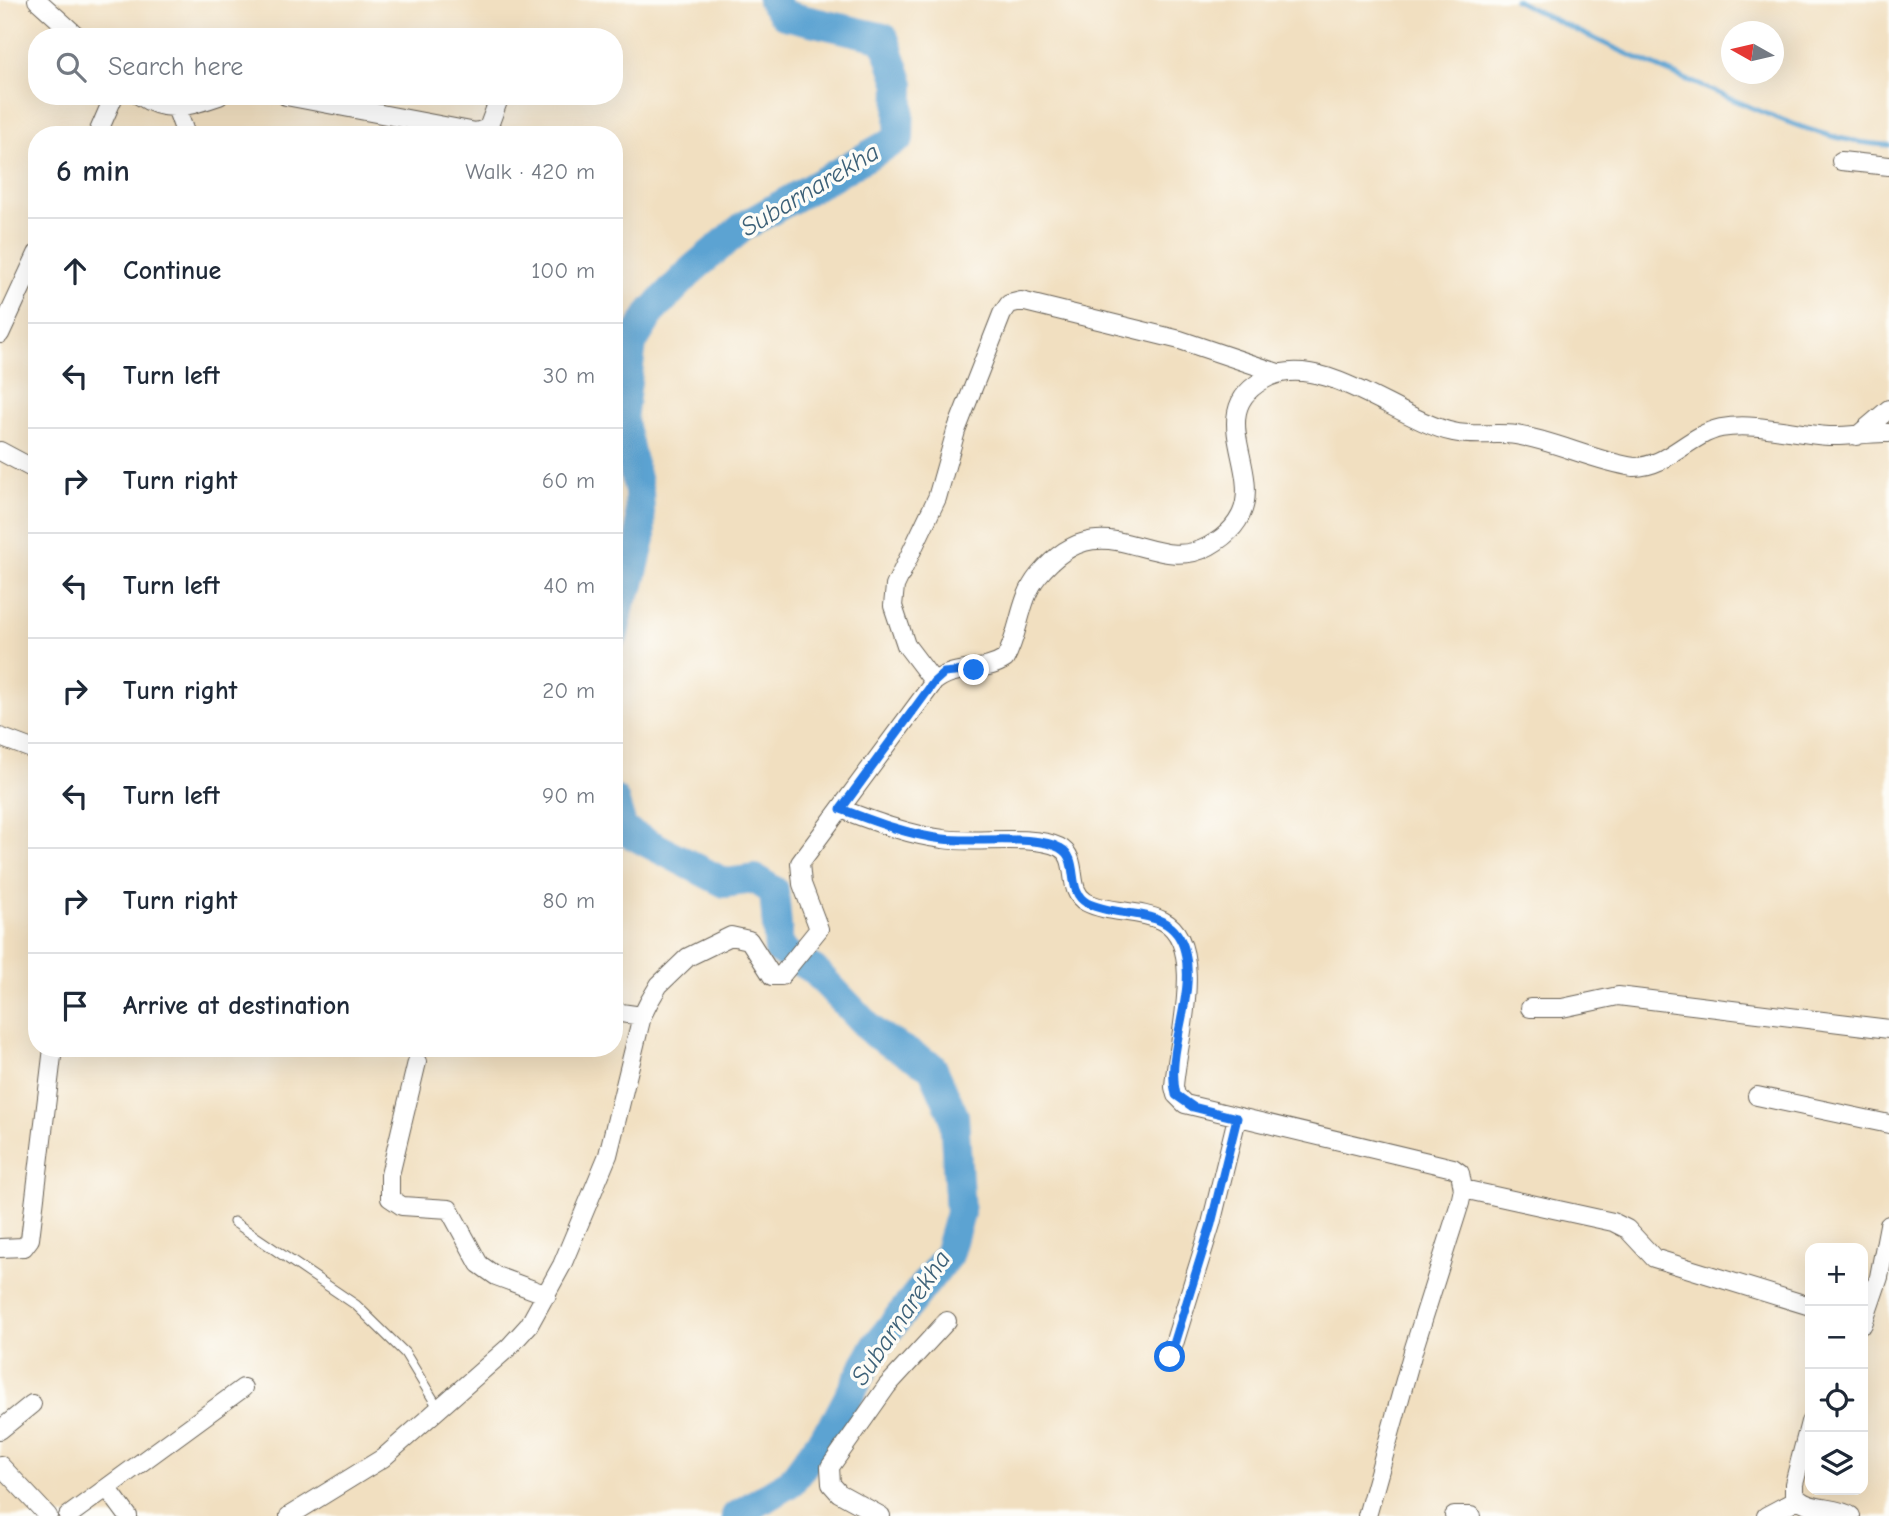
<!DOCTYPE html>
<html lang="en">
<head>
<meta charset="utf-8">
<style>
	:root { --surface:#fff; --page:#f2f2f3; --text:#1f2937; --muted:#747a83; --line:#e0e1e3 }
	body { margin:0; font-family:"Comic Neue",sans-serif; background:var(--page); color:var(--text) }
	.controls { position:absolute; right:21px; bottom:21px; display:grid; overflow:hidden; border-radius:14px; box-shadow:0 7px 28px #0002 }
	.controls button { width:63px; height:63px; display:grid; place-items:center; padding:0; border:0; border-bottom:2px solid var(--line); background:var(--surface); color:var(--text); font:35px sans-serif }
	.compass { position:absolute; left:1721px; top:21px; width:63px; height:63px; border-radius:50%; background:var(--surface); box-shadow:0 7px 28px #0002; rotate:278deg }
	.stop { position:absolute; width:21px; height:21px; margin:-16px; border:5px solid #1a73e8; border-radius:50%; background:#fff }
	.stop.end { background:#1a73e8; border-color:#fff; box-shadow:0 2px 7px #0008 }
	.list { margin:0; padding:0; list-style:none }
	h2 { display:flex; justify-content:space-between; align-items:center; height:91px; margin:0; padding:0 28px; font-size:30px }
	h2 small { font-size:23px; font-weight:400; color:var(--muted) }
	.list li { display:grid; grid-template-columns:46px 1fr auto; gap:21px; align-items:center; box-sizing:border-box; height:105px; padding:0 28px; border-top:2px solid var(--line) }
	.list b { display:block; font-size:26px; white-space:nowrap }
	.list em { font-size:23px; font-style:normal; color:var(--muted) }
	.icon { flex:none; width:38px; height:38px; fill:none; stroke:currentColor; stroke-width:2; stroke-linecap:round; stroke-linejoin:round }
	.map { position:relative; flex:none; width:1889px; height:1516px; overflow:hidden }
	.search { position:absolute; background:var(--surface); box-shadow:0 7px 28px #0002; left:28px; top:28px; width:595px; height:77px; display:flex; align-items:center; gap:18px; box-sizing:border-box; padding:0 24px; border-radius:28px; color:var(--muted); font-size:26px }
	.panel { position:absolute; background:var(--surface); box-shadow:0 7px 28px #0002; left:28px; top:126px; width:595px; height:931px; border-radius:28px }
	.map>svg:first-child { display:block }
</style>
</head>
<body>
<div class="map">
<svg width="1889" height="1516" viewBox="0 0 1889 1516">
	<rect width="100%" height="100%" fill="#fdfcf7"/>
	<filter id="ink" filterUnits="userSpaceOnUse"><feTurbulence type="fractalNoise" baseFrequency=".0143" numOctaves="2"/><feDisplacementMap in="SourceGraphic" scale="14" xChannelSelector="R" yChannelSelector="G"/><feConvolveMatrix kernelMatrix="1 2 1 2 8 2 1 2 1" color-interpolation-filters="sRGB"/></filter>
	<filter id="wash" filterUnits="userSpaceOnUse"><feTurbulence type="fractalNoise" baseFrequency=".00686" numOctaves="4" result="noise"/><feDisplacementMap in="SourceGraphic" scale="28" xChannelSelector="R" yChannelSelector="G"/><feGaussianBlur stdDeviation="1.57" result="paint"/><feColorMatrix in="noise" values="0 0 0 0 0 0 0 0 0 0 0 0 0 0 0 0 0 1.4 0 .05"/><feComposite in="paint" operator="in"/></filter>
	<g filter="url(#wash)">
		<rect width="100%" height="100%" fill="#f1dfc0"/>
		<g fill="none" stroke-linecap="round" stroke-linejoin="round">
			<!-- stream -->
			<path stroke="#5ca3d2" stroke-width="5" d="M1515 0C1579 33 1644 62 1711 90 1767 114 1827 143 1889 145"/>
			<!-- river -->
			<path stroke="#5ca3d2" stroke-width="30" d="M614 635 621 599 630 584 641 539 639 492 622 418 632 343 652 311 695 267 744 226 899 138 900 84 884 38 784 15 772 0
				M614 800 623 830 725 883 755 879 774 891 779 950 814 970 875 1034 932 1067 954 1116 960 1213 948 1255 875 1347 837 1419 791 1482 736 1516"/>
		</g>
	</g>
	<g filter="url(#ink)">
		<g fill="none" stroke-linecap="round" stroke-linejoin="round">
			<defs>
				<path id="lane" d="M234 1222 356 1305 405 1353 439 1409"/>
				<path id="street" d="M37 0 78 37
					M140 96C168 115 190 106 219 96
					M286 96 476 132 488 128 500 96
					M177 110 186 135
					M97 135 114 96
					M1841 161 1889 166
					M0 334 37 254
					M1857 436 1889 409
					M0 451 30 467 37 466
					M934 682 906 645 893 606 895 586 937 498 956 431 1002 314 1009 304 1021 301 1180 340 1278 373
					M0 737 37 751
					M841 809C873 821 909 835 943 839 974 844 1033 834 1059 847 1081 858 1065 890 1086 902 1109 914 1139 909 1163 921 1208 944 1176 1047 1174 1087L1176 1095 1185 1104 1453 1168 1460 1173 1463 1189 1460 1203 1414 1348 1367 1516
					M1530 1008H1562L1618 996 1889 1029
					M614 1012 642 1016
					M417 1062 390 1175V1198L402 1206 449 1209 479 1264 496 1276 547 1295
					M1757 1096 1889 1124
					M1463 1189 1613 1222 1627 1229 1654 1258 1810 1306
					M0 1248 24 1247 30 1239 53 1048
					M1863 1324 1879 1277 1889 1225
					M1170 1357 1211 1224 1237 1118
					M1810 1422 1794 1484V1494C1806 1512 1834 1505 1851 1516
					M0 1430 32 1404
					M0 1465 48 1516
					M105 1489 243 1388
					M68 1516 105 1489 111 1493 128 1516
					M289 1516 383 1458 509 1347 529 1325 562 1265 608 1155 642 1016 649 1002 659 985 688 957 731 936 749 940 772 976H781L819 929 802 884 800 863 934 682C955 664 982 674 1005 659 1020 633 1019 599 1038 576 1104 496 1151 578 1209 546 1299 496 1185 417 1269 377 1324 352 1400 421 1453 432 1474 437 1495 432 1516 435 1556 441 1593 461 1634 467 1668 467 1688 435 1721 428 1756 422 1794 434 1829 436 1849 437 1869 432 1889 433
					M881 1516 839 1493 831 1484 830 1467 887 1386 947 1321
					M1454 1516H1471
					M1766 1516 1798 1499"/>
			</defs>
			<!-- lane casing -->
			<use href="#lane" stroke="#676055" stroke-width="11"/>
			<!-- street casing -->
			<use href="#street" stroke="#676055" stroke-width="20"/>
			<!-- lane -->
			<use href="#lane" stroke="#fff" stroke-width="9"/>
			<!-- street -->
			<use href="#street" stroke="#fff" stroke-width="18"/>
		</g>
	</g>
	<g fill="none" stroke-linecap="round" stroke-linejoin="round" filter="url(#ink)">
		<!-- route -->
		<path stroke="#1a73e8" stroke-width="9" d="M974 670 944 673 934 682 841 809C873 821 909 835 943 839 972 843 1037 834 1060 848 1081 859 1065 891 1087 903 1121 920 1174 904 1185 952 1196 999 1165 1050 1176 1095L1193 1107 1237 1118 1211 1224 1170 1357"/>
	</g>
	<g text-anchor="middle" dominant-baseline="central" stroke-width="7" stroke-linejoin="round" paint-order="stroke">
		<!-- water labels -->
		<g font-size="26" font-style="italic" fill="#3c6077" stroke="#fdfcf7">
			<text transform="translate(810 190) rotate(-31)">Subarnarekha</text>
			<text transform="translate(901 1318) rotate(-56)">Subarnarekha</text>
		</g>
	</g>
</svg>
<div class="controls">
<button>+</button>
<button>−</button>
<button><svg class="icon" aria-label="locate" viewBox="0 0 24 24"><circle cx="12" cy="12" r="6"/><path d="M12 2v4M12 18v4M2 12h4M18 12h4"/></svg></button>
<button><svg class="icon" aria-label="layers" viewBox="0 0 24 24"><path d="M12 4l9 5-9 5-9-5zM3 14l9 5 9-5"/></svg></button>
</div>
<svg class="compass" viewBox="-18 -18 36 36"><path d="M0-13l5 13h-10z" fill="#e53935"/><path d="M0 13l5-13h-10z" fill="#747a83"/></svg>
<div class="stop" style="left:1170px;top:1357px"></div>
<div class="stop end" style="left:974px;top:670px"></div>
<div class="search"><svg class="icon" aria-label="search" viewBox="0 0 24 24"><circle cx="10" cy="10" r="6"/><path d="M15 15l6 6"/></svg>Search here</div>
<section class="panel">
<h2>6 min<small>Walk · 420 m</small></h2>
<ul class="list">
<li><svg class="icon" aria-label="ahead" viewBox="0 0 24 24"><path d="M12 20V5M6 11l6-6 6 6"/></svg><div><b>Continue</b></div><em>100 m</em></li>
<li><svg class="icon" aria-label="left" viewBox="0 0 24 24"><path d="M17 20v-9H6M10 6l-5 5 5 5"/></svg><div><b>Turn left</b></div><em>30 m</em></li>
<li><svg class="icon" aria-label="right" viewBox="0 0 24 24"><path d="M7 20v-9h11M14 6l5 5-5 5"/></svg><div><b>Turn right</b></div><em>60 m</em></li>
<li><svg class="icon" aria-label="left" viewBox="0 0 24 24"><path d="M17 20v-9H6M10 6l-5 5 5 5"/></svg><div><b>Turn left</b></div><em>40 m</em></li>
<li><svg class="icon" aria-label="right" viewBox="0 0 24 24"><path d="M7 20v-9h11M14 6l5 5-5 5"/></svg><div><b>Turn right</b></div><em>20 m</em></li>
<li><svg class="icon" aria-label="left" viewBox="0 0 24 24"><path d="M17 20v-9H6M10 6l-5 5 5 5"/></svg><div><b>Turn left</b></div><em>90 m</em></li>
<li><svg class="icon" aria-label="right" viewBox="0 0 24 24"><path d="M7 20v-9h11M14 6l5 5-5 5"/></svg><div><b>Turn right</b></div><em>80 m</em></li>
<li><svg class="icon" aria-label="arrive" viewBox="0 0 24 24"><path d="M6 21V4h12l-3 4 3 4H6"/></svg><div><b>Arrive at destination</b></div></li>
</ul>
</section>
</div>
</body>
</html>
